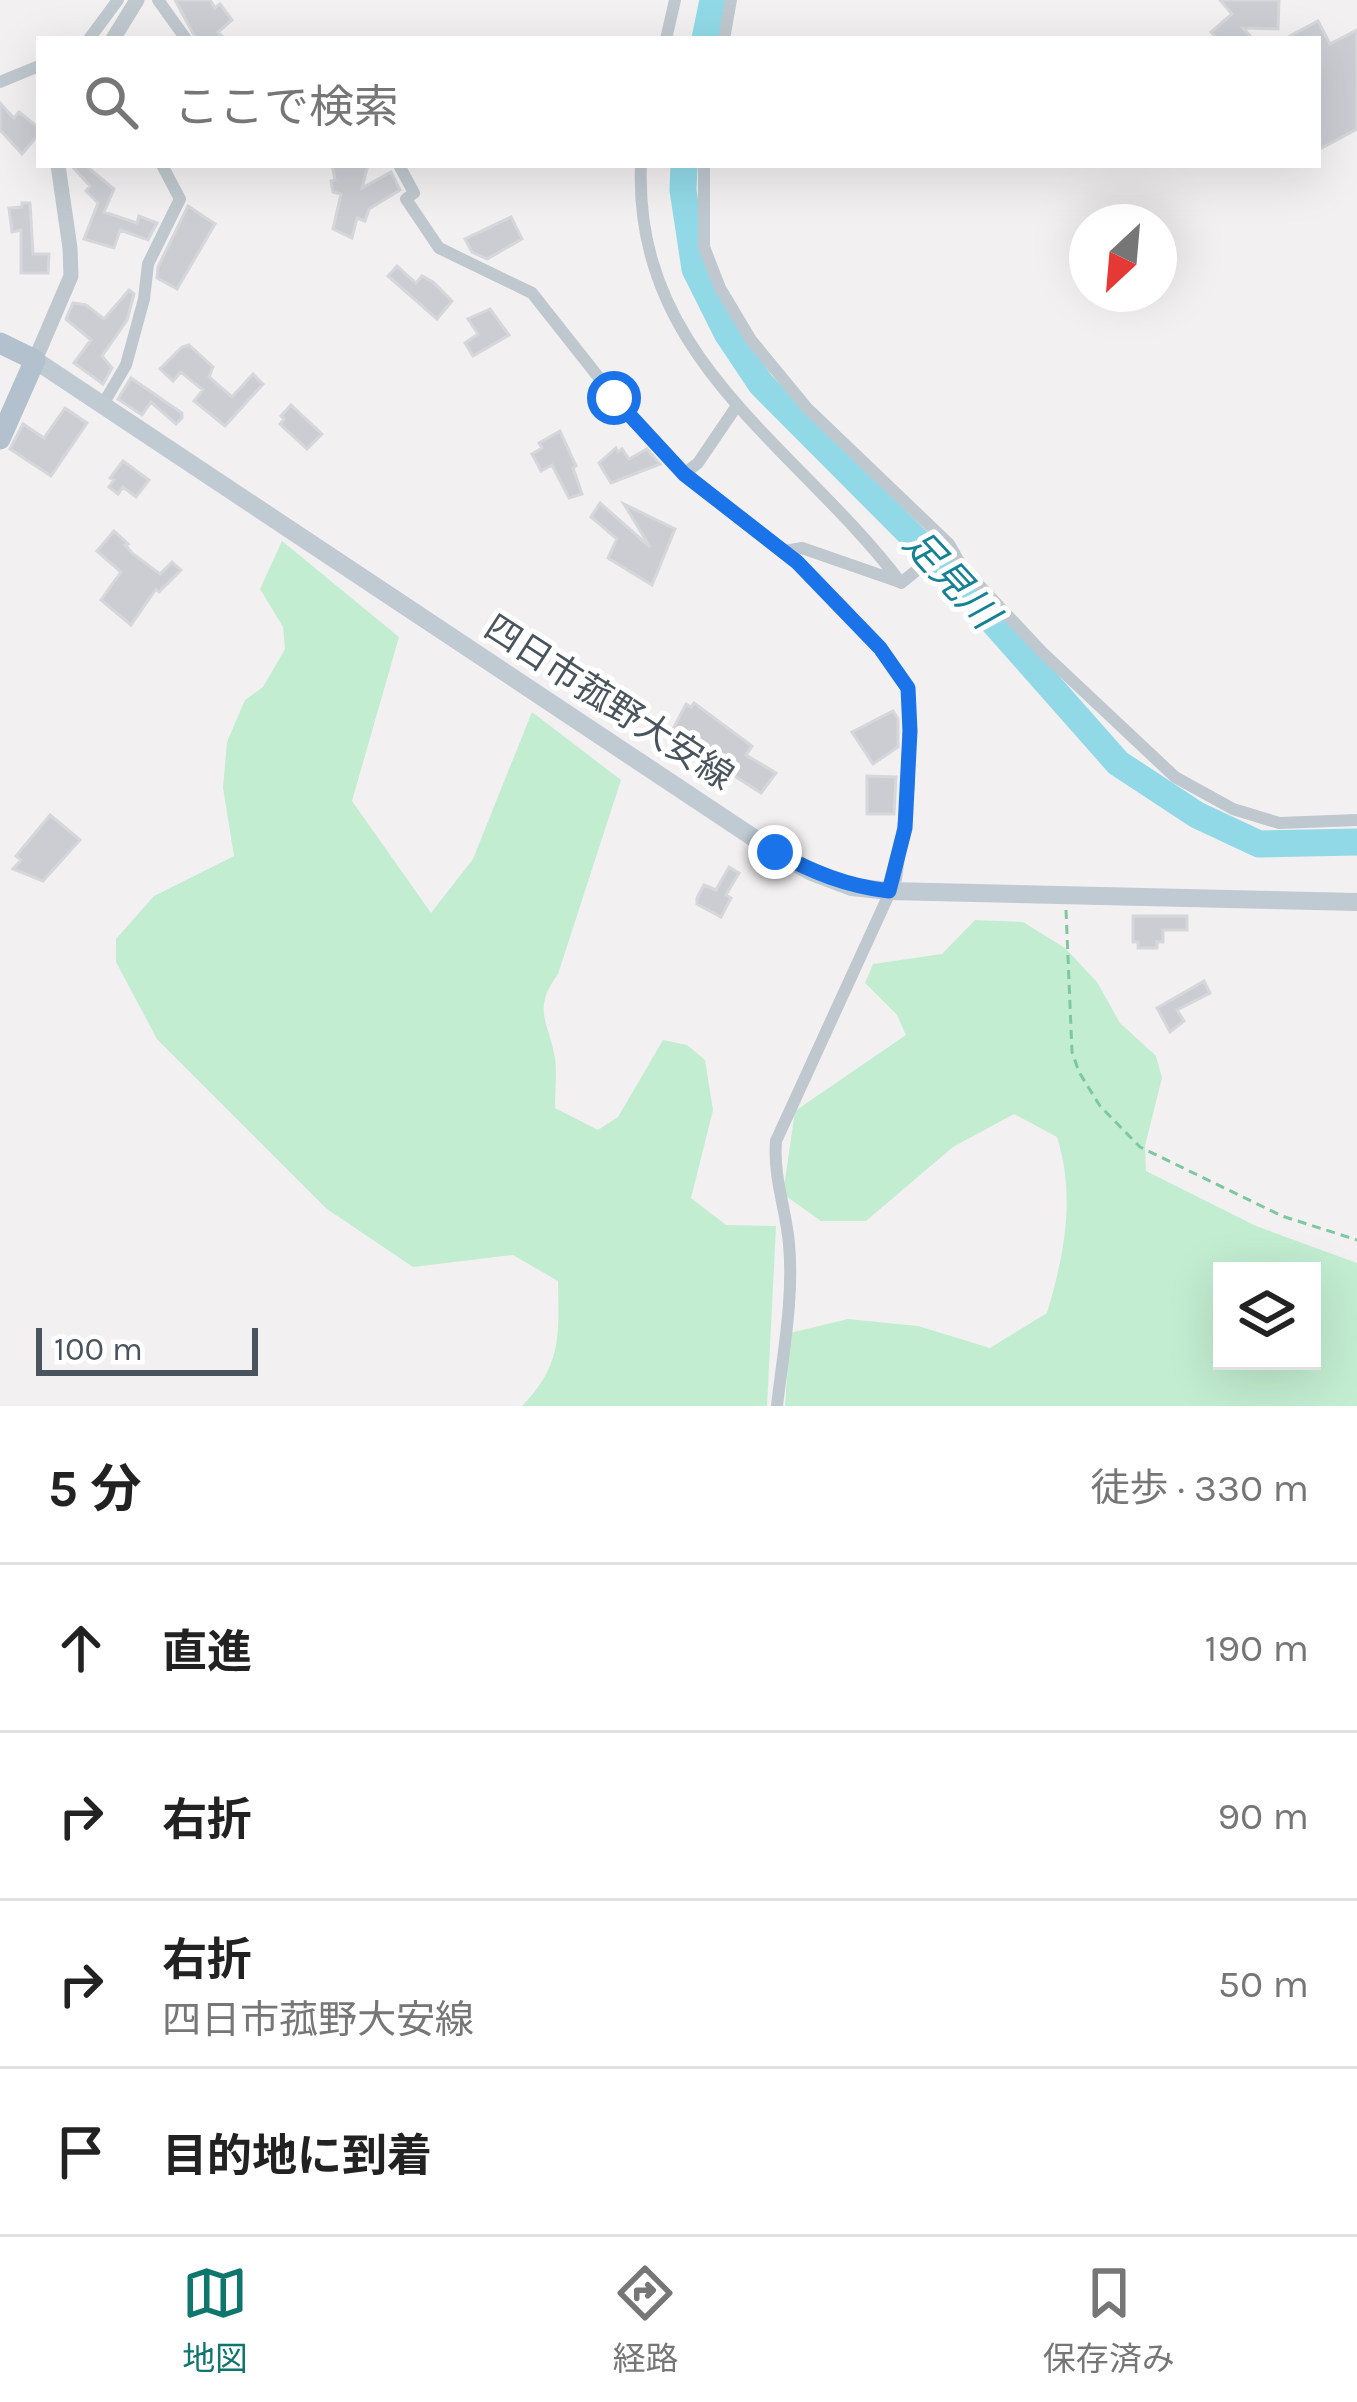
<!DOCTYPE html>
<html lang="ja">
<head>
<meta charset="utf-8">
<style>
	:root { --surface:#fff; --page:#f2f2f2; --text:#222; --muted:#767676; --line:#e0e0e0; --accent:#0f766e }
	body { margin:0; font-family:Karla,"Noto Sans JP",sans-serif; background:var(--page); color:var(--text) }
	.controls { position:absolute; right:36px; bottom:36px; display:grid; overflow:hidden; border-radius:0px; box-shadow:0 12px 48px #0002 }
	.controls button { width:108px; height:108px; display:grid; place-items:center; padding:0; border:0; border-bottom:3px solid var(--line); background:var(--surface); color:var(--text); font:60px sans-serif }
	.compass { position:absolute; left:1069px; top:204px; width:108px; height:108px; border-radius:50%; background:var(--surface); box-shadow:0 12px 48px #0002; rotate:206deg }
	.scale { position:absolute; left:36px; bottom:30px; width:222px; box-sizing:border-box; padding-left:12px; border:6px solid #49545d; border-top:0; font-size:33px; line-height:42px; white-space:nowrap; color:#49545d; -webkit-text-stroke:9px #fff; paint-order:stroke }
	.stop { position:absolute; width:36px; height:36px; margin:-27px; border:9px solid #1a73e8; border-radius:50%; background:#fff }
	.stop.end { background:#1a73e8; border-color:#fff; box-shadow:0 3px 12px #0008 }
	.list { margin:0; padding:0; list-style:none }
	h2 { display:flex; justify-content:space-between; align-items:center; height:156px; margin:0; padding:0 48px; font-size:51px }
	h2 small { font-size:39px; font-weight:400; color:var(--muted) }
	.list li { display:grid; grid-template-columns:78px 1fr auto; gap:36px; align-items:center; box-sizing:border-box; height:168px; padding:0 48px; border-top:3px solid var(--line) }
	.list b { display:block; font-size:45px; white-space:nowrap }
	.list p { margin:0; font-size:39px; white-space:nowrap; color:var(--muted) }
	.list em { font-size:39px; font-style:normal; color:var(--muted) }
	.icon { flex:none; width:66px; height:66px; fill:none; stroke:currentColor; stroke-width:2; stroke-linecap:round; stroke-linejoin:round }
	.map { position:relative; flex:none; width:1357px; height:1406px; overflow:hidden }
	.search { position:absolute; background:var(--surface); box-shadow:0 12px 48px #0002; left:36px; right:36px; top:36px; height:132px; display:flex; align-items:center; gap:30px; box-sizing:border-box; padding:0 42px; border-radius:0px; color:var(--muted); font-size:45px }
	.sheet { height:828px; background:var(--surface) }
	nav { display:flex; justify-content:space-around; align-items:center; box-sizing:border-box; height:168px; border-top:3px solid var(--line); background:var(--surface); font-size:33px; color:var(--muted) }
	nav a { display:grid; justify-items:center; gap:6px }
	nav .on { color:var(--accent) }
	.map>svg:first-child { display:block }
</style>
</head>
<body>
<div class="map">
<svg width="1357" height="1406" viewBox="0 0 1357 1406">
	<rect width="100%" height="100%" fill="#f3f0f1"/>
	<!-- green -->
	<path fill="#c2edd1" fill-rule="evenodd" d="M282 541 399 637 352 801 431 913 473 859 532 712 621 780 558 974C532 1009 548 1020 555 1058 557 1073 555 1092 555 1108L598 1130 618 1117 663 1040 687 1045 705 1060 713 1110 691 1198 726 1225 776 1226 767 1406H522C562 1365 559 1335 558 1281L513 1255 413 1267 327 1209 157 1039 116 962V939L154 896 234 856 223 788 227 742 245 700 263 687 285 649 283 627 260 589Z
		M975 920 1023 922 1065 948 1097 982 1120 1023 1156 1056 1162 1078 1145 1146 1146 1171 1256 1226 1357 1263V1406H785L790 1333 848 1319 918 1326 990 1348 1047 1313C1064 1256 1076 1197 1057 1137L1014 1114 953 1147 866 1221H821L783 1194 795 1111 906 1035 897 1015 865 983 873 964 942 954ZM1222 1271H1312V1361H1222Z"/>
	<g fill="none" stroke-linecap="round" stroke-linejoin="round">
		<!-- river -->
		<path stroke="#92d9e7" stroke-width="27" d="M705 39 713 0
			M684 165 683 190 695 269 727 333 761 384 958 582 1118 763 1197 815 1259 844 1357 842"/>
	</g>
	<!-- building -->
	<path fill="#cbcdd2" stroke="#d5d7db" stroke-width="3" d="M175 0H210L215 8 220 4 232 20 218 32 225 39H196Z
		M1220 0H1279L1278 29 1243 28 1253 39H1218L1211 32 1232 14Z
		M1318 21 1330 44 1357 30V129L1318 150V39H1284Z
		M0 103 14 118 19 112 39 128V134L22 154 0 130Z
		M71 165H85L114 189 104 212 137 223 139 216 157 223 148 240 120 230 114 248 84 239 98 203 86 191 90 186Z
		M332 165H368L362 188 391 172 400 190 369 209 365 221 357 218 352 238 333 229 341 194 333 192 331 181 335 180Z
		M22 203H30L33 254H49L48 273H21V230L12 232 9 208 22 207Z
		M188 206 215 224 177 289 157 278 158 267Z
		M511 217 522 239 487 259 472 252 465 239Z
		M397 266 416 283 422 276 433 282 452 301 437 319 388 276Z
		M129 290 134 294 127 320 102 356 112 368 103 384 74 363 91 340 66 319 73 303 86 305 104 319Z
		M490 309 509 335 473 356 465 343 478 334 468 319Z
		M189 345 213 367 209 377 232 397 253 374 263 384 225 426 194 401 203 390 181 372 173 381 160 369 182 347Z
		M131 378 182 413V418L176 424 151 402 142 415 118 399Z
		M291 405 322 434 307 449 280 424 284 419 281 416Z
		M65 408 87 423 51 476 10 449 23 424 44 438Z
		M560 431 576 466 573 468 582 494 569 498 552 465 541 471 532 454 542 448 539 443Z
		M616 448 618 452 622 449 629 459 647 449 660 464 611 483 599 463Z
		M123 461 149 480 136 497 123 487 118 494 109 487 114 480 110 478Z
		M600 503 650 547 624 504 675 529 652 585 608 558 617 539 591 517Z
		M114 531 128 544 125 545 133 554 160 574 172 562 181 570 159 592 156 589 131 625 101 600 121 572 97 551Z
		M694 703 752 746 746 755 776 773 761 793 727 771 733 763 713 746 708 754 692 743 689 748 670 735 686 704 691 707Z
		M893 711 898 719V747L873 764 852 732Z
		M867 776 896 777 894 814H867Z
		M50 815 80 840 43 881 13 869 21 860 16 856Z
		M729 867 739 873 726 895 731 898 721 917 697 904V898L704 885 716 890Z
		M1133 916H1187V930H1163V942H1157V948H1138V942H1133Z
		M1204 981 1210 993 1177 1010 1184 1021 1170 1032 1157 1008Z"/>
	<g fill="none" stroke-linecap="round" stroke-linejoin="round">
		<!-- path -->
		<path stroke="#7cc99f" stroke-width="3" stroke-dasharray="9 6" stroke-linecap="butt" d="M1066 910 1072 1052 1079 1072 1100 1106 1140 1147 1282 1216 1357 1240"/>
		<!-- minor -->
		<path stroke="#bfc8ce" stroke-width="12" d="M158 0 186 39
			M89 39 118 0
			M666 39 675 0
			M724 39 731 0
			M0 82 39 66
			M399 165 414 193 406 199 439 248 532 293 615 398 674 464 797 562 879 648 908 688 909 784 896 879 776 1141C773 1177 786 1209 789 1244 794 1297 783 1353 777 1406
			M641 165C633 360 798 446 901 583
			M704 165V247L720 288 751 340 807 408 949 544 962 567 1042 652 1175 777 1233 809 1279 823 1357 820
			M102 406 126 365 144 299 148 264 180 199 162 165
			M684 474 698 463 736 407
			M785 551 802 548 900 582
			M901 583 949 544"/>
		<!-- tertiary -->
		<path stroke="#bfc8ce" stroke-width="15" d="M113 39 137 0
			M35 360 71 276 70 248 58 165"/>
		<!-- secondary -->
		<path stroke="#bfcad3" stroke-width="18" d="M35 360 775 852 812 872 852 887 889 891 1357 902"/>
		<!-- primary -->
		<path stroke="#b2c1cd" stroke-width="21" d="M0 343 35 360 0 439"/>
	</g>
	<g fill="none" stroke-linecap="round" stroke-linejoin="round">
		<!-- route -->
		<path stroke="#1a73e8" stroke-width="15" d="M614 398 684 474 797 562 880 648 908 688 910 731 905 828 889 891C846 886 813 872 775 852"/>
	</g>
	<g text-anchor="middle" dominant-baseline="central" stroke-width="10" stroke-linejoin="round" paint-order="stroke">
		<!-- street labels -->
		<g font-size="36" fill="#49545d" stroke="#fff">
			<text transform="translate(609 702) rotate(33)">四日市菰野大安線</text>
		</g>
		<!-- water labels -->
		<g font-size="39" font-style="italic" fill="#158195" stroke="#fff">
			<text transform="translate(951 579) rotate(47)">足見川</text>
		</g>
	</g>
</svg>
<div class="controls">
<button><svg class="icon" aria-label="layers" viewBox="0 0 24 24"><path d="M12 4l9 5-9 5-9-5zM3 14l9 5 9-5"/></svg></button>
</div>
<svg class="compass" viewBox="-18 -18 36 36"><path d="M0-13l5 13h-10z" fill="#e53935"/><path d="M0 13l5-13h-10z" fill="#767676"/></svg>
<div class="scale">100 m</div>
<div class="stop" style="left:614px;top:398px"></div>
<div class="stop end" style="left:775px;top:852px"></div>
<div class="search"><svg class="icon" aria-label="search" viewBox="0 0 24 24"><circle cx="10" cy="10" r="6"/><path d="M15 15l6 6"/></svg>ここで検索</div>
</div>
<section class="sheet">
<h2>5 分<small>徒歩 · 330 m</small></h2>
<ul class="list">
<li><svg class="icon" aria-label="ahead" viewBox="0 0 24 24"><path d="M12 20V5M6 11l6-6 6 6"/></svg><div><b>直進</b></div><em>190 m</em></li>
<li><svg class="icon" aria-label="right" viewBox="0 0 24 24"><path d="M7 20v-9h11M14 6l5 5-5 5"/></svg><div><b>右折</b></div><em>90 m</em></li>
<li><svg class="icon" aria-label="right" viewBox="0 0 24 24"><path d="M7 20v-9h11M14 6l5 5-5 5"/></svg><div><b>右折</b><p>四日市菰野大安線</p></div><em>50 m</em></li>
<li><svg class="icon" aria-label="arrive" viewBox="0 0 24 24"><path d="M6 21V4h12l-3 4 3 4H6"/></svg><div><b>目的地に到着</b></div></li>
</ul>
</section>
<nav>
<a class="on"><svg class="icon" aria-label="map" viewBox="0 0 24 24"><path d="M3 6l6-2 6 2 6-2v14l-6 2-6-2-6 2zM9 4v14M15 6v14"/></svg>地図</a>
<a><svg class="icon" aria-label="directions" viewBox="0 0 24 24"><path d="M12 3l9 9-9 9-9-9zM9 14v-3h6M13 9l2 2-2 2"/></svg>経路</a>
<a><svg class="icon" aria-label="saved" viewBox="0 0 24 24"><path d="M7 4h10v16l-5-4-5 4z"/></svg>保存済み</a>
</nav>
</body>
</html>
